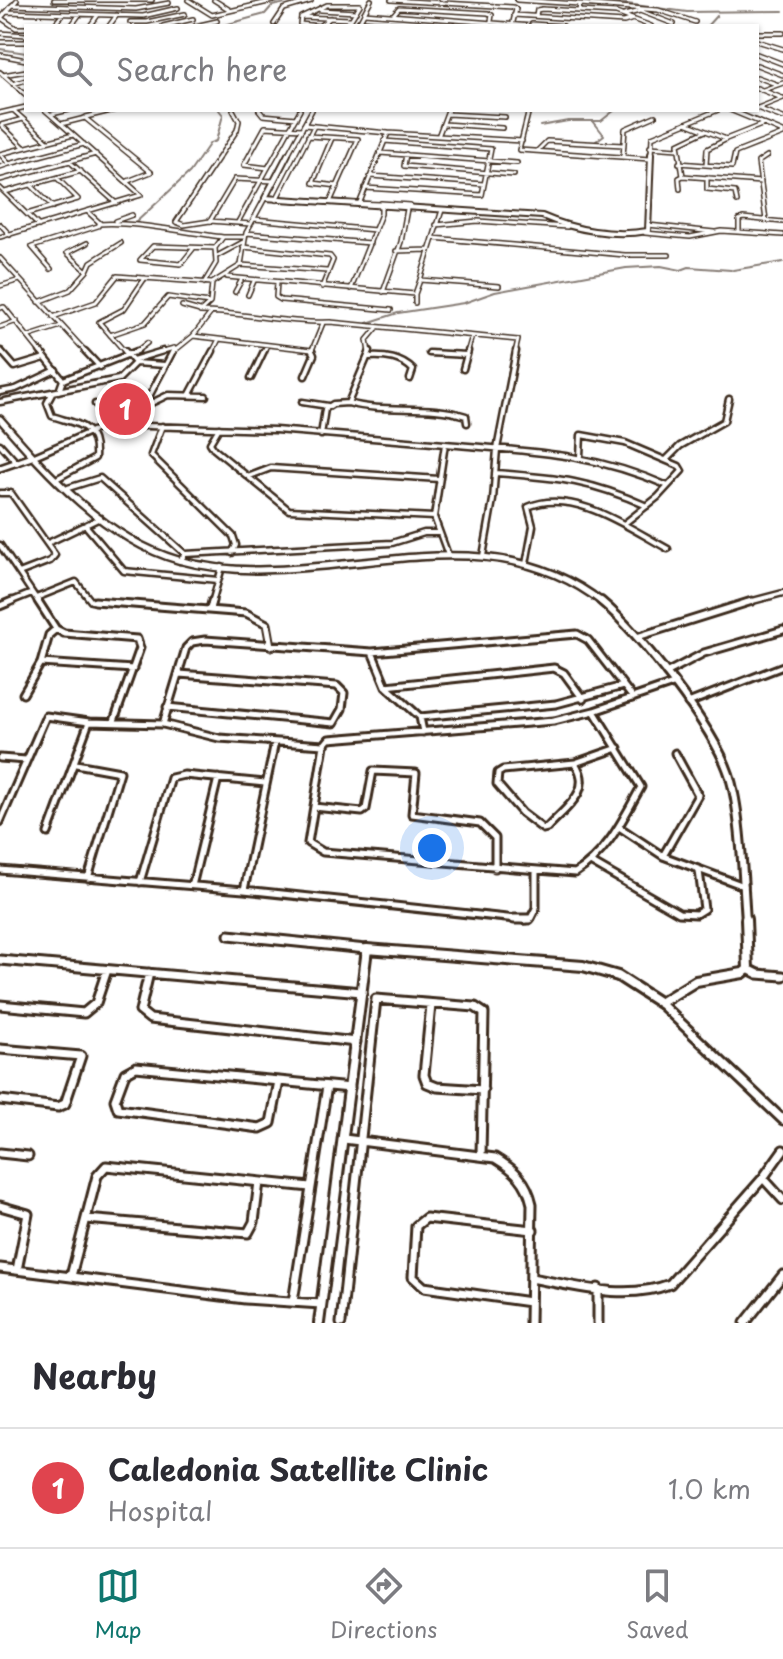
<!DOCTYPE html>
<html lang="en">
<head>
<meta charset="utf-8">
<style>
	:root { --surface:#fff; --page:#f2f2f3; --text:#2b2b33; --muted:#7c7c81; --line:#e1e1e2; --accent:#0f766e }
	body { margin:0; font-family:"Playpen Sans",sans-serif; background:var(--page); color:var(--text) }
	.you { position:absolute; left:432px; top:848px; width:28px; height:28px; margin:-20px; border:6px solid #fff; border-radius:50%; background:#1a73e8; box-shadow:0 0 0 12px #1a73e833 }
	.badge { display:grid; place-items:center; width:52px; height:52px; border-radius:50%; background:var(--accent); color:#fff; font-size:26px; font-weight:700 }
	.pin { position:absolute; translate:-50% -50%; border:4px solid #fff; box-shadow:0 2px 8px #0006 }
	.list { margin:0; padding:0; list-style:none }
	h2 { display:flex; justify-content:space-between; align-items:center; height:104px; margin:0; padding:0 32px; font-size:34px }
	h2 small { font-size:26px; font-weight:400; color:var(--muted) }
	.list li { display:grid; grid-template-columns:52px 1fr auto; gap:24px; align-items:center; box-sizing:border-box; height:120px; padding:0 32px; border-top:2px solid var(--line) }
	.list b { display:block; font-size:30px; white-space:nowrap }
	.list p { margin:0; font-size:26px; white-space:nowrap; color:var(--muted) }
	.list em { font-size:26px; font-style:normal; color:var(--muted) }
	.icon { flex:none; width:44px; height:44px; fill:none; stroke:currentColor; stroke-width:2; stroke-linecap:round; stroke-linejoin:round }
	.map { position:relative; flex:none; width:783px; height:1323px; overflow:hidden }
	.search { position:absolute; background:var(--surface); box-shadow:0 2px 6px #0004; left:24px; right:24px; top:24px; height:88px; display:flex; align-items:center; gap:20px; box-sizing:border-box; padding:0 28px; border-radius:0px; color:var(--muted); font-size:30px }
	.sheet { height:224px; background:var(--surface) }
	nav { display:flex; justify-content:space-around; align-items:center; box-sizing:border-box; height:112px; border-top:2px solid var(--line); background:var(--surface); font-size:22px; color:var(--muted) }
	nav a { display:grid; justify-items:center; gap:4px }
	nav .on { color:var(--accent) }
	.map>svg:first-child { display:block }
</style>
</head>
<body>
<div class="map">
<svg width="783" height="1323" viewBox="0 0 783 1323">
	<rect width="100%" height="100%" fill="#fff"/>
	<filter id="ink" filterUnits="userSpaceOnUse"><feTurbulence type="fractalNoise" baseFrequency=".0125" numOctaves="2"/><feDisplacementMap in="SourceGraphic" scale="16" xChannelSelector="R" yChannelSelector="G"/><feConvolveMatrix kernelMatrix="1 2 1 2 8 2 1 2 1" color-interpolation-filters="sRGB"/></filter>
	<g filter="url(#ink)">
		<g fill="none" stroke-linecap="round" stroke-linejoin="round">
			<!-- stream -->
			<path stroke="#887e77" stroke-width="2" d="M597 0 687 12 783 11
				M221 26 265 14 272 6 299 0
				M707 26 717 15
				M0 49 26 53
				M593 121 604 135 596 141
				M540 126 568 121H601L615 110
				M133 225 190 172 210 143 216 141 223 115 219 110
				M733 270 783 262
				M367 323 398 313 464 303 495 292 626 268 661 266 681 270 689 267 731 270"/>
			<defs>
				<path id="minor-far3" d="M17 0 1 18 16 28H26
					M54 0H152
					M188 0 212 15 277 0
					M214 0 230 10
					M391 0 513 7 516 9 513 22
					M517 0 579 4
					M12 5 136 9 169 3
					M320 10 356 12
					M579 11 580 4 658 10 695 22
					M6 12 143 16 178 8
					M364 13 532 26
					M393 15 399 8 488 13 492 15 491 21
					M514 15 624 22 633 19
					M624 15 640 11 674 24
					M536 16 537 10 542 9 616 13 651 26
					M301 17 327 5H360L347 26
					M301 17 300 24 319 26 330 18
					M302 17 350 19
					M359 21 431 26
					M130 22H147L185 14
					M274 24 284 9 311 1
					M532 24 563 26
					M53 26 63 14
					M71 26 79 15
					M90 26 98 15
					M109 26 117 15
					M163 26 193 19
					M195 26 217 21
					M0 33 26 35
					M757 33H783
					M757 41 783 49
					M0 42H26
					M757 54 783 64
					M0 55 26 60
					M757 65 783 75
					M0 72 26 95
					M3 75 26 71
					M757 77 776 84
					M13 84 26 80
					M757 88 782 98
					M763 90 783 83
					M13 110 48 141
					M45 110 61 124
					M259 110 263 115 296 118
					M529 110 519 150 650 159
					M542 110H556
					M730 110 783 132
					M0 113 26 107
					M52 114 69 110
					M447 114 505 117
					M86 117 115 110
					M23 119 1 125 24 147
					M686 123 726 139 764 124
					M444 124 502 128
					M304 125 388 133
					M439 134 448 110
					M308 136 358 139 331 200
					M332 138 313 183 338 186
					M650 147 678 149
					M538 150 547 141 623 145
					M380 153 517 163
					M0 154 73 135
					M406 154 404 166 514 175
					M623 157 625 129 655 116
					M70 162 116 203
					M679 163 732 167 735 153 783 134
					M9 164 84 144
					M706 165 707 149 725 140
					M0 167 9 164 1 155
					M268 168 244 165 265 127 302 129
					M371 176 484 184
					M683 176 761 182
					M707 177V189L735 192 737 202
					M0 180 96 154
					M32 186 53 207
					M0 188 39 226
					M365 188 482 195 491 149 384 141
					M680 189 679 178 683 176 678 144 705 131
					M5 192 81 171
					M276 200 314 126
					M321 202 381 204V214L351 289
					M360 202 388 133 522 141
					M381 203 410 205
					M442 210 420 280 499 286
					M27 214 78 199 57 178
					M254 219 375 230
					M766 220 758 162 767 156
					M115 221 132 215
					M210 221 184 225 176 222 237 130 239 121 233 110
					M238 222 300 110
					M0 224 10 235
					M99 224C132 221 187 233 223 237
					M251 224 210 221 235 179 274 181
					M436 225 478 221 567 227
					M648 225 714 232
					M739 232V220L743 218 783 222
					M246 233 370 243
					M645 233 690 237 721 231 783 235
					M0 237 141 195 61 124 85 118 151 172 128 181
					M433 238 625 255H669
					M243 247 330 256 333 260 322 287
					M193 249 181 264 140 260 153 246 215 248
					M396 251 429 250
					M217 256 243 242
					M0 258 87 353
					M241 265 327 271
					M51 269 32 247 98 226 100 223 89 213
					M87 271 91 262 121 243
					M227 277 415 294 420 280
					M204 283 216 263 215 248 223 237H244
					M212 283 210 303 200 312C244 312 286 324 330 322L518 340 515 353
					M277 283 276 297 281 300 391 310
					M0 286 20 280
					M235 292 241 281
					M383 292 401 242 407 209
					M415 294V303
					M248 295 254 281
					M39 302 70 290 87 271 67 253 87 243
					M182 306 200 311
					M0 308 4 307 41 353
					M53 317 96 302 117 276 212 283 241 265 246 233 265 198
					M0 327 17 321
					M110 335 145 323 168 297 209 303
					M30 336 61 326
					M193 336 312 350 323 323
					M0 350 3 353
					M312 350 313 353
					M126 353 99 322 124 309 145 278
					M134 353 147 343
					M156 353 174 348
					M172 353 193 336 211 313
					M212 353 218 341
					M263 353 267 345
					M369 353 367 340 377 328
					M429 353H432
					M467 353 472 336"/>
				<path id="minor-far2" d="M1 351 15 367 45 358
					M40 351 63 380
					M85 351 100 367
					M370 351 348 403C387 414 427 403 466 416L467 423
					M429 353 467 355
					M369 357C386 356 401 358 413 370L410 379
					M133 360 163 351
					M135 363 165 365
					M463 369 468 351
					M305 376 314 355 312 351
					M251 378 264 351
					M59 391 63 380 137 351
					M0 392 16 389 56 370
					M53 392 47 403 52 416C79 425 97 424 95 458L58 478
					M190 394 213 351
					M0 402 119 379 135 363 125 351
					M302 402 328 406
					M95 404 104 412 100 429
					M143 407 168 395 206 396
					M134 425 173 351
					M162 426 151 455 233 536 236 545 232 553
					M219 428 210 443 214 449 289 510 434 517
					M321 435 325 409 333 404 348 403
					M0 444 17 463
					M580 456 581 435 625 443 679 466 682 471 658 497 625 523
					M32 457 92 431 115 425 275 430 445 444
					M666 460 680 446 724 421 729 399
					M495 473C558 478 589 480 647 506
					M250 476 271 468 439 479
					M68 488 100 478 185 554 180 561
					M0 493H11L55 555 50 561 19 573
					M86 526 124 571 218 580
					M48 543 100 518
					M0 545 39 603
					M185 554 392 543 424 533H437
					M448 555 434 517 445 444C527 451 591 452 668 486
					M483 556 493 500 497 449 516 351
					M526 564 533 526 528 507C573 487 629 528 668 549
					M36 598 76 582 91 601 120 603
					M7 603 32 593
					M212 603 222 567
					M745 603 783 593"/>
				<path id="minor-far1" d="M38 601 56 629 64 633 137 639 140 648 114 721
					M95 601 246 613 267 624 271 646
					M0 606 12 601
					M210 609 212 601
					M637 637 752 601
					M372 652 386 686 420 717 423 732
					M41 663 49 635 56 629
					M666 673 704 653 783 630
					M386 686 554 668 564 673 583 699
					M23 694 41 663 133 669
					M688 703 783 666
					M167 707 334 723 342 709 344 693 337 686 179 674
					M594 711 641 787C623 819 607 854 575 873L323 852 308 843 324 745 329 739 554 721Z
					M594 711 673 684
					M420 717 556 704 623 686
					M163 724 186 648 192 642 205 640 372 652 577 634 588 640 633 698
					M0 758 26 760
					M575 763C594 791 566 807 547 828L543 829 522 813 497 784 498 773 503 770Z
					M575 763 618 748
					M76 764 120 772 88 878
					M314 807 362 812 366 809 373 771 416 773 412 814 480 823 495 838V868
					M0 822 46 716 89 722 163 724 219 738 324 745
					M619 827 663 856 744 886
					M48 833 89 722
					M663 856 698 795 675 753
					M592 863 679 913 696 914 704 909 699 871
					M0 870 244 890 275 742
					M140 882 171 778 184 775 265 783
					M192 886 218 778
					M244 890 525 920 531 918 536 908V872"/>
				<path id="minor" d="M514 919H529
					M229 935 366 949
					M0 960 362 992
					M748 969 758 974 783 976
					M149 973 140 1011 150 1019 356 1042
					M661 1004 783 1120
					M0 1005 84 1013 96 1003 107 970
					M431 1005 424 1075 427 1083 437 1087 483 1090
					M0 1049 81 1056 65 1104 58 1107 0 1100
					M136 1067 279 1081 271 1123 260 1128 118 1109 115 1100 125 1073Z
					M279 1081 350 1088
					M344 1139 495 1158C515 1170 527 1181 532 1204L530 1323
					M0 1153 28 1156
					M763 1178 783 1200
					M0 1206 28 1214 17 1270
					M86 1219 248 1233 254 1222 259 1182
					M0 1268 245 1299 321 1304
					M71 1276 97 1176 106 1166 310 1187
					M531 1278C576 1286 626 1301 670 1284L763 1178 783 1150
					M598 1288V1323
					M293 1302 327 1086
					M530 1302 424 1287 413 1277 416 1226 426 1218 533 1230
					M341 1323 376 999 475 1007 484 1013 481 1154
					M745 1323 783 1275"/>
				<path id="tertiary-far4" d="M357 26 371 0
					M757 108 783 118
					M758 108 783 98
					M287 156 312 110
					M651 156 652 137 718 110"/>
				<path id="tertiary-far3" d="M288 154 265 198 542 216C574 230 614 237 648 231L651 154"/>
				<path id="tertiary-far2" d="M0 419C48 474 105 539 178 560 317 599 478 503 603 603
					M0 468 32 457"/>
				<path id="tertiary-far1" d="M601 601C639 633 713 726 729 774 741 811 743 880 746 921"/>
				<path id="tertiary" d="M319 1323 367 949 583 966 618 976 660 1003 696 981 743 973 748 969 746 919"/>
			</defs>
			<!-- minor-far3 casing -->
			<use href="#minor-far3" stroke="#3b2a1e" stroke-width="6"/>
			<!-- minor-far2 casing -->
			<use href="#minor-far2" stroke="#3b2a1e" stroke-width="9"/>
			<!-- minor-far1 casing -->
			<use href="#minor-far1" stroke="#3b2a1e" stroke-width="11"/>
			<!-- minor casing -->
			<use href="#minor" stroke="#3b2a1e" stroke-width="13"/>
			<!-- tertiary-far4 casing -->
			<use href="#tertiary-far4" stroke="#3b2a1e" stroke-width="6"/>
			<!-- tertiary-far3 casing -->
			<use href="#tertiary-far3" stroke="#3b2a1e" stroke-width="8"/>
			<!-- tertiary-far2 casing -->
			<use href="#tertiary-far2" stroke="#3b2a1e" stroke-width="10"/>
			<!-- tertiary-far1 casing -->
			<use href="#tertiary-far1" stroke="#3b2a1e" stroke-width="12"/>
			<!-- tertiary casing -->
			<use href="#tertiary" stroke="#3b2a1e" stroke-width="14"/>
			<!-- minor-far3 -->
			<use href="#minor-far3" stroke="#fff" stroke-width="3"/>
			<!-- minor-far2 -->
			<use href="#minor-far2" stroke="#fff" stroke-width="4"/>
			<!-- minor-far1 -->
			<use href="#minor-far1" stroke="#fff" stroke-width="5"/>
			<!-- minor -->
			<use href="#minor" stroke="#fff" stroke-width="7"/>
			<!-- tertiary-far4 -->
			<use href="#tertiary-far4" stroke="#fff" stroke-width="3"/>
			<!-- tertiary-far3 -->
			<use href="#tertiary-far3" stroke="#fff" stroke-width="4"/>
			<!-- tertiary-far2 -->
			<use href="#tertiary-far2" stroke="#fff" stroke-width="5"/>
			<!-- tertiary-far1 -->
			<use href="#tertiary-far1" stroke="#fff" stroke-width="6"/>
			<!-- tertiary -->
			<use href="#tertiary" stroke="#fff" stroke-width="8"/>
		</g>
	</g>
</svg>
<div class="you"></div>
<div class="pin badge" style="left:125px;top:409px;background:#e0444e">1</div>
<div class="search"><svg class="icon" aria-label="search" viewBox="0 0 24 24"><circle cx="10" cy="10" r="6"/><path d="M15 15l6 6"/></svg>Search here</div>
</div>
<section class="sheet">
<h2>Nearby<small></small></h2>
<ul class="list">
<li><span class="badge" style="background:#e0444e">1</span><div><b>Caledonia Satellite Clinic</b><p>Hospital</p></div><em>1.0 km</em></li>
</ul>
</section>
<nav>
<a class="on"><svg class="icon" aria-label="map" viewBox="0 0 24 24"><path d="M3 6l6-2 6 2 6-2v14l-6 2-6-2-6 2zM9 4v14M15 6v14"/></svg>Map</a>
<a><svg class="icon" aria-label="directions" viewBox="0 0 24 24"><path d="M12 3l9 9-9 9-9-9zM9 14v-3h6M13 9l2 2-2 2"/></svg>Directions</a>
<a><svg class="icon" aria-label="saved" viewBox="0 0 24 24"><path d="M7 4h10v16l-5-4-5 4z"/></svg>Saved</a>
</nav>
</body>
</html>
